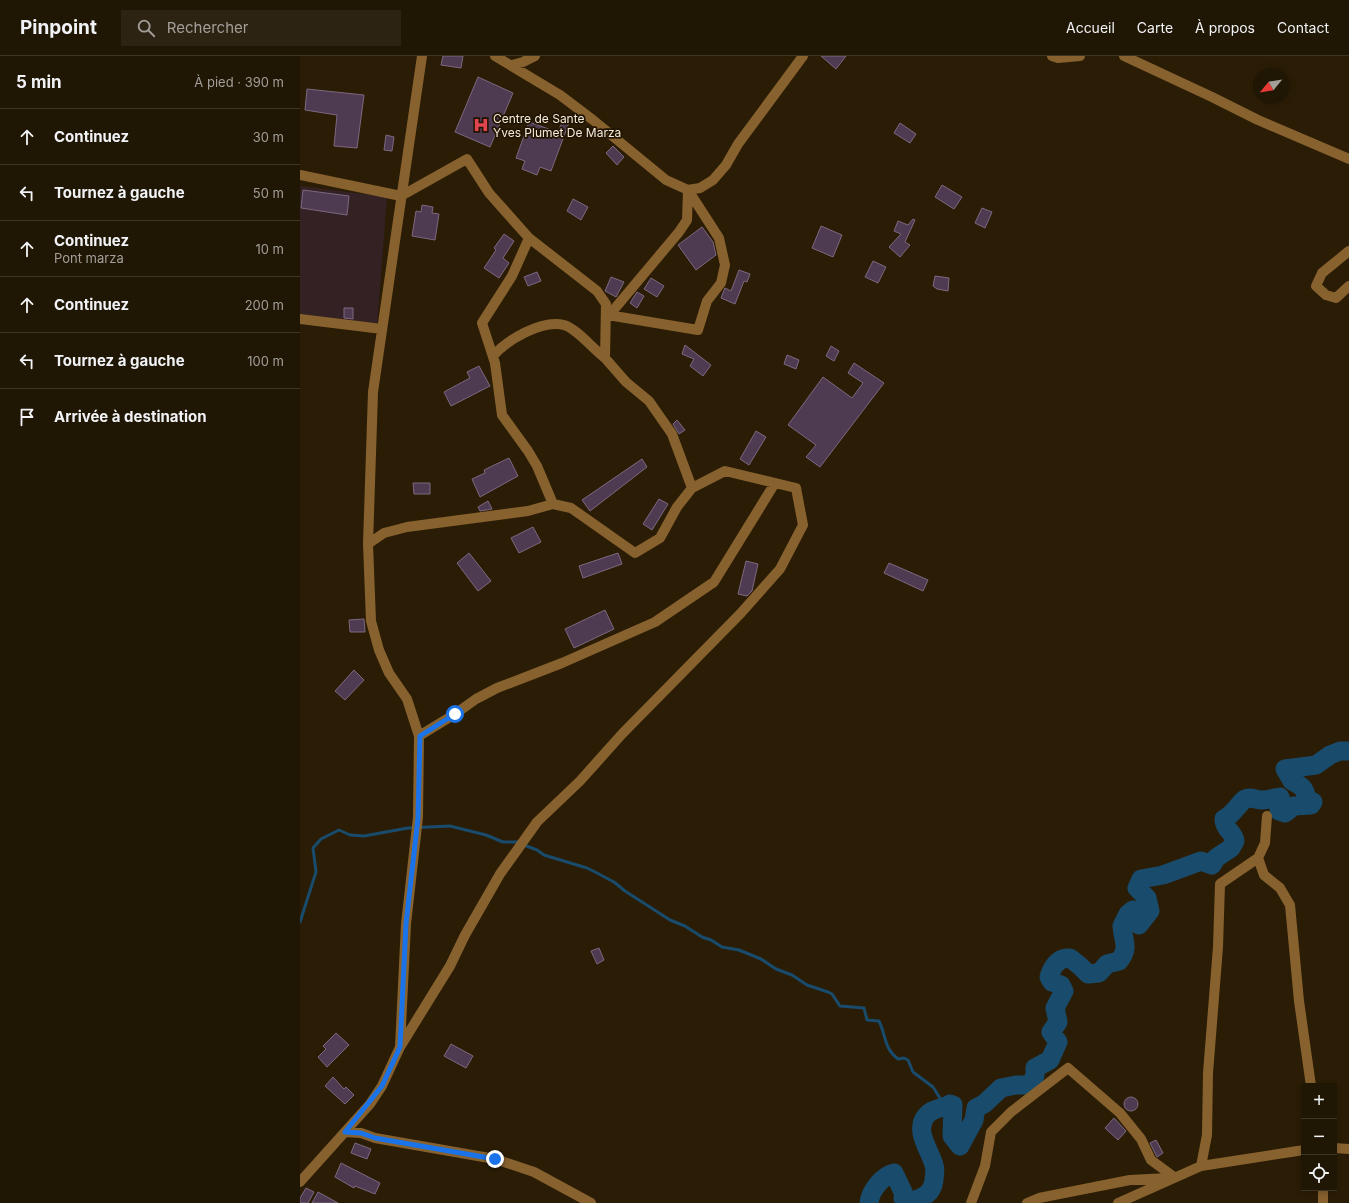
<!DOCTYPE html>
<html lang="fr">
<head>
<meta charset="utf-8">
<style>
	:root { --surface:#201604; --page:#2d2313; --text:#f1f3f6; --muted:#a29f9a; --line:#3d3526 }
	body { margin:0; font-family:Inter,sans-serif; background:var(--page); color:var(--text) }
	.controls { position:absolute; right:12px; bottom:12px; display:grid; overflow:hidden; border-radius:0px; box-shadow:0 2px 6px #0003 }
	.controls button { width:36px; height:36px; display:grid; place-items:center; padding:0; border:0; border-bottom:1px solid var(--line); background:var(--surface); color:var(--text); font:20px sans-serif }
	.compass { position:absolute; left:953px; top:12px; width:36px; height:36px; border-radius:50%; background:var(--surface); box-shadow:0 2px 6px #0003; rotate:240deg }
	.stop { position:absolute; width:12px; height:12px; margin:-9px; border:3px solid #1a73e8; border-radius:50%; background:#fff }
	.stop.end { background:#1a73e8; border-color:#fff; box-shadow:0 1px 4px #0008 }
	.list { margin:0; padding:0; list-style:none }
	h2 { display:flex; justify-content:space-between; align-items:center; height:52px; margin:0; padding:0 16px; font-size:17px }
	h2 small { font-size:13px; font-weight:400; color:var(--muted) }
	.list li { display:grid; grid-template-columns:26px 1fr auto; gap:12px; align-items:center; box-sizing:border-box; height:56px; padding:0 16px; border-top:1px solid var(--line) }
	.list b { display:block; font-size:15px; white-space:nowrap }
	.list p { margin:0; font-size:13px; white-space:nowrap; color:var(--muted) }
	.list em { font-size:13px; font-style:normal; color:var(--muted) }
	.icon { flex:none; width:22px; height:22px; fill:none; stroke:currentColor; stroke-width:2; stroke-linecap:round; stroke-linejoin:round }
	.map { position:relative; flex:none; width:1049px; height:1147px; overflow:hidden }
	header { display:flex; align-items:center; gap:24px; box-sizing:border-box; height:56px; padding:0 20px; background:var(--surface); border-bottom:1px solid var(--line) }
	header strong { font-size:19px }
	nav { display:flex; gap:22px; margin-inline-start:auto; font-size:14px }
	.search { width:280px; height:36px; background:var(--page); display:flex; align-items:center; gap:10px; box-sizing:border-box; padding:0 14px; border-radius:0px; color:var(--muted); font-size:15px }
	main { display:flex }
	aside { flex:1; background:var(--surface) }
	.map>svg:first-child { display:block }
</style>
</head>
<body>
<header>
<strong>Pinpoint</strong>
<div class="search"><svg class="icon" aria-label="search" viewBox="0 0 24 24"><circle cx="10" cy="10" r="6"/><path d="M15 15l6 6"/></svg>Rechercher</div>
<nav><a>Accueil</a><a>Carte</a><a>À propos</a><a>Contact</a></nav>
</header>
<main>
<aside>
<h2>5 min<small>À pied · 390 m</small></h2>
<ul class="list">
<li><svg class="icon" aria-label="ahead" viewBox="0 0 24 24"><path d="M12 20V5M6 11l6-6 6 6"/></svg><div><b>Continuez</b></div><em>30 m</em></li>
<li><svg class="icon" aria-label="left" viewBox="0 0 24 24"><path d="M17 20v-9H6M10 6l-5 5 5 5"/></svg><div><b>Tournez à gauche</b></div><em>50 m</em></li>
<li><svg class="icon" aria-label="ahead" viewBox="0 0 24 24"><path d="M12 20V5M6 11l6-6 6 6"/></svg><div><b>Continuez</b><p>Pont marza</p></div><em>10 m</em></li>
<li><svg class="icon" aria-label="ahead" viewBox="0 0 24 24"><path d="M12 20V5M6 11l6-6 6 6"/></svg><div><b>Continuez</b></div><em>200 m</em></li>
<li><svg class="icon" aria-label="left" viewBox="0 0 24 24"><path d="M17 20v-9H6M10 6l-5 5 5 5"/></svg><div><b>Tournez à gauche</b></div><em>100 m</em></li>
<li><svg class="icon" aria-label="arrive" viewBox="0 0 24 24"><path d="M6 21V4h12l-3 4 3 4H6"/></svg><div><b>Arrivée à destination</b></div></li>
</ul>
</aside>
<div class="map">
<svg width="1049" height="1147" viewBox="0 0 1049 1147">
	<rect width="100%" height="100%" fill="#2b1d05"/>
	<!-- education -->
	<path fill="#342124" d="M0 130 87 141 77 270 0 259Z"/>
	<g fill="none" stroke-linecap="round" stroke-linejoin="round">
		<!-- stream -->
		<path stroke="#194b6c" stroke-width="3" d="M224 789 237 794 244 799 287 812 297 817 314 826 325 835 370 864 385 870 402 881 411 884 422 891 439 894 461 903 476 913 492 919 507 929 528 936 532 938 540 950 564 952 567 964 579 965C586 979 584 993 598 1003L604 1002 608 1004 613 1016 633 1031 645 1050
			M0 866 16 816 13 792 21 783 39 774 50 779 64 780 108 772 150 770 186 779 203 786H219"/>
		<!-- river -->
		<path stroke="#194b6c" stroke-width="19" d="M569 1147C570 1135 583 1119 594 1117L604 1138 603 1142 607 1147
			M608 1147C621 1142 632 1140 634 1124 634 1119 636 1115 634 1109 630 1094 614 1075 626 1060 632 1052 642 1053 650 1048L653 1049 652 1080 660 1090 674 1064 676 1052 684 1048 701 1032 716 1029H724L731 1027 735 1020V1012L750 1004 758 986 751 976 758 966 755 952 764 935 761 929 752 926 749 921C752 911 758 901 770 902L780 910 788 918 799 917 807 908 819 905C830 892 823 885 822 870L828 858 833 854 839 869 850 855 847 842 837 832 841 823 863 819 901 805 912 809 916 802 931 792 935 785C934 775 924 775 924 763 934 758 939 747 945 743 951 740 955 744 961 744 967 744 974 742 980 741L982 748 979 755 985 757 994 750 1011 749 1013 746 1006 742C1006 732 1000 729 992 725L985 713 1016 709 1030 699 1040 695H1049"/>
	</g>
	<!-- building -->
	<path fill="#4e3b51" stroke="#7c6880" d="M143 0H163L161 12 141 9Z
		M521 0H546L536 13Z
		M178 21 213 37 190 91 155 76Z
		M7 33 64 39 57 92 34 90 37 59 5 54Z
		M265 62 270 64 251 115 240 111 237 119 222 113 225 105 216 102 229 66 257 76Z
		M600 67 616 78 610 87 594 77Z
		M86 79 94 81 92 95 84 94Z
		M313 90 324 101 317 109 306 97Z
		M642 129 662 141 654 153 635 141Z
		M3 134 49 140 47 159 1 152Z
		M273 143 288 151 281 164 267 155Z
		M122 149 133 151 132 157 139 158 135 184 112 180 116 155 121 156Z
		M682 152 692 156 685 172 675 167Z
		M613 163 615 164 605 186 610 189 600 201 589 191 601 178 594 175 598 165 608 169Z
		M521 170 542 179 533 201 512 192Z
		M402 171 413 186 416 199 396 214 378 189Z
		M204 178 214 185 203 202 209 207 199 222 184 212 196 194 194 192Z
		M573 205 586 211 578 227 565 221Z
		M439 214 450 218 447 226 444 225 435 248 421 242 425 232 431 235Z
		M237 216 241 225 228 230 224 221Z
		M635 220 649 222 648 235 637 233 633 230Z
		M311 221 324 226 316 241 305 235Z
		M351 222 364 230 357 241 344 233Z
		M337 236 344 240 337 252 330 247Z
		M44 252H53V263L44 262Z
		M385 289 411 309 403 320 390 310 394 303 382 298Z
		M531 290 539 295 534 305 526 300Z
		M487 299 499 304 496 313 484 308Z
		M554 307 584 327 520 411 506 401 516 389 488 369 523 321 552 342 563 327 548 317Z
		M179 310 190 330 151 350 144 336 170 322 167 316Z
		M377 364 385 374 379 378 373 368Z
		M456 375 466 381 449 409 440 403Z
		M209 402 218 420 180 441 172 423 185 417 184 414Z
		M342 403 347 411 290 455 282 444Z
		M113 427H130V438H114Z
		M359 443 368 448 352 474 343 468Z
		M188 445 192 453 180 455 178 451Z
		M233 471 241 486 219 497 211 482Z
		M169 497 191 525 178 535 157 507Z
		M318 497 322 508 283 522 279 510Z
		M446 505 458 508 452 535 447 540 438 538Z
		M589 507 628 524 623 535 584 517Z
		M305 554 314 573 274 592 265 573Z
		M64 563 65 576H50L49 564Z
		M54 614 64 624 45 644 35 635Z
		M299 892 304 904 297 908 291 895Z
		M36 977 49 989 27 1011 18 1001 26 993 23 990Z
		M151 988 173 1000 166 1012 144 1000Z
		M33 1021 44 1033 46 1031 54 1039 45 1048 25 1030Z
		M824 1048a7 7 0 1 1 14 0a7 7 0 1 1-14 0Z
		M814 1062 826 1075 818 1084 805 1072Z
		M856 1084 863 1097 857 1101 850 1087Z
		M55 1087 71 1093 67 1103 51 1097Z
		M41 1107 80 1127 75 1138 55 1130 54 1132 35 1121Z
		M6 1132 14 1136 8 1147H0V1142Z
		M18 1136 38 1147H12Z"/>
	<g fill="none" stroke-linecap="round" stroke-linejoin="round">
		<!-- street -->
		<path stroke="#88622e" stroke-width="10" d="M195 0 260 39 293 64 366 124 388 134 400 132 413 124 426 109 438 88 503 0
			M752 0 758 2 780 0
			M824 0 912 41 958 64 1049 103
			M212 9 223 6 235 0
			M0 119 101 140 167 103 189 137 229 182 297 235 306 248 305 302 326 326 349 345 372 378 392 432
			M1049 195 1022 217 1016 230 1026 239 1036 242 1049 230
			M308 259 398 274 407 245 421 227 425 209 419 182 388 134
			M0 263 82 273
			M306 263 379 176 387 164 388 134
			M193 300C207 284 242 263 264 269 276 272 294 294 305 302
			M68 488 84 477 107 471 228 455 253 448
			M119 680 155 658 176 643 197 632 262 607 355 566 414 526 475 427
			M967 760 965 787 958 802 964 819 980 832 990 849 999 945 1011 1030
			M100 991 150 910 165 879 200 818 237 766 280 725 322 678 441 557 480 513 503 469 496 432 425 415 392 432 377 451 360 482 335 497 271 452 253 448 237 410 228 395 202 359 195 307 182 267 212 220 229 182
			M45 1076 61 1077 75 1082 195 1103 234 1116 291 1147
			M1034 1092 1049 1093
			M901 1110 907 1079 908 1017 918 891 920 828 958 802
			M0 1126 70 1048 82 1030 100 991 106 868 118 761 119 680 107 643 89 617 79 594 71 565 68 488 73 336 122 0
			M1023 1132V1147
			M671 1147 685 1110 691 1076 711 1056 768 1012 820 1057 841 1083 851 1104 874 1121
			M727 1147 739 1142 830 1124 868 1122
			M818 1147 901 1110 1004 1094"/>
	</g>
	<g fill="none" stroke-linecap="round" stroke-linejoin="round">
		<!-- route -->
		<path stroke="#1a73e8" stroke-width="5" d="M155 658 120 680 118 762 106 868 100 991 82 1030 45 1076 61 1077 75 1082 195 1103"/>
	</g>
	<!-- icons -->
	<defs>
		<symbol id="hospital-bare" viewBox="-9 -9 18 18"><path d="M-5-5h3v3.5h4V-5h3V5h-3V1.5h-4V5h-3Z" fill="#e0444e" stroke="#211400" stroke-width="2.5" paint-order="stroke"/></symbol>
	</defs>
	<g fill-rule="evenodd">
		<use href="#hospital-bare" x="170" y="58" width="22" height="22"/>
	</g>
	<g text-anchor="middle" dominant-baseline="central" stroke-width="3.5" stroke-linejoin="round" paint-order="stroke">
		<!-- poi labels -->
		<g font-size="12" fill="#f4ebdc" stroke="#211400" text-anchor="start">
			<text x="193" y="62">Centre de Sante<tspan x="193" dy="14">Yves Plumet De Marza</tspan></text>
		</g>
	</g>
</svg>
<div class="controls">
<button>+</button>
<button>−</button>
<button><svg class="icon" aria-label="locate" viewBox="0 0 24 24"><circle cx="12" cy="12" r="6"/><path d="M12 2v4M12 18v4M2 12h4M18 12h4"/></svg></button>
</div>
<svg class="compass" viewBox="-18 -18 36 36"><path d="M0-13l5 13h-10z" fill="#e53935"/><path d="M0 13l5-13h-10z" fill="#a29f9a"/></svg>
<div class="stop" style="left:155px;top:658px"></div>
<div class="stop end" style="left:195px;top:1103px"></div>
</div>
</main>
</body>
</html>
